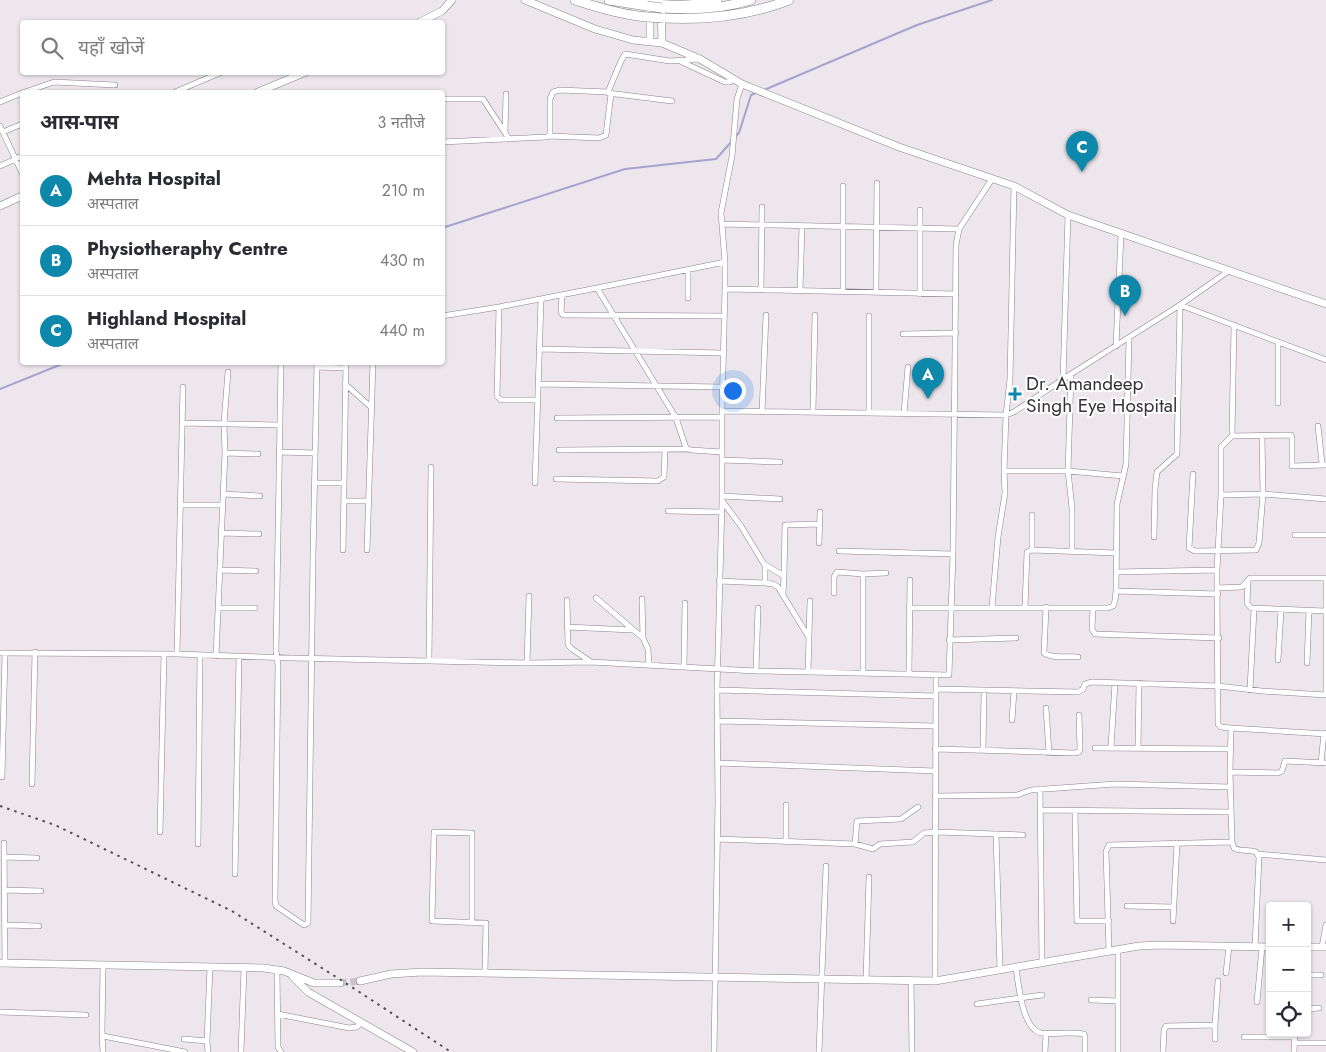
<!DOCTYPE html>
<html lang="hi">
<head>
<meta charset="utf-8">
<style>
	:root { --surface:#fff; --page:#f2f2f3; --text:#2b2b33; --muted:#7c7c81; --line:#e1e1e2; --accent:#0d88ab }
	body { margin:0; font-family:Jost,"Noto Sans Devanagari",sans-serif; background:var(--page); color:var(--text) }
	.controls { position:absolute; right:15px; bottom:15px; display:grid; overflow:hidden; border-radius:5px; box-shadow:0 1px 4px #0004 }
	.controls button { width:45px; height:45px; display:grid; place-items:center; padding:0; border:0; border-bottom:1px solid var(--line); background:var(--surface); color:var(--text); font:25px sans-serif }
	.you { position:absolute; left:732px; top:390px; width:18px; height:18px; margin:-12px; border:4px solid #fff; border-radius:50%; background:#1a73e8; box-shadow:0 0 0 8px #1a73e833 }
	.badge { display:grid; place-items:center; width:32px; height:32px; border-radius:50%; background:var(--accent); color:#fff; font-size:16px; font-weight:700 }
	.pin { position:absolute; translate:-50% -41px; filter:drop-shadow(0 1px 2px #0008) }
	.pin::after { content:''; position:absolute; top:26px; width:18px; height:15px; background:inherit; clip-path:polygon(0 0,100% 0,50% 100%) }
	.list { margin:0; padding:0; list-style:none }
	h2 { display:flex; justify-content:space-between; align-items:center; height:65px; margin:0; padding:0 20px; font-size:21px }
	h2 small { font-size:16px; font-weight:400; color:var(--muted) }
	.list li { display:grid; grid-template-columns:32px 1fr auto; gap:15px; align-items:center; box-sizing:border-box; height:70px; padding:0 20px; border-top:1px solid var(--line) }
	.list b { display:block; font-size:19px; white-space:nowrap }
	.list p { margin:0; font-size:16px; white-space:nowrap; color:var(--muted) }
	.list em { font-size:16px; font-style:normal; color:var(--muted) }
	.icon { flex:none; width:28px; height:28px; fill:none; stroke:currentColor; stroke-width:2; stroke-linecap:round; stroke-linejoin:round }
	.map { position:relative; flex:none; width:1326px; height:1052px; overflow:hidden }
	.search { position:absolute; background:var(--surface); box-shadow:0 1px 4px #0004; left:20px; top:20px; width:425px; height:55px; display:flex; align-items:center; gap:12px; box-sizing:border-box; padding:0 18px; border-radius:5px; color:var(--muted); font-size:19px }
	.panel { position:absolute; background:var(--surface); box-shadow:0 1px 4px #0004; left:20px; top:90px; width:425px; height:275px; border-radius:5px }
	.map>svg:first-child { display:block }
</style>
</head>
<body>
<div class="map">
<svg width="1326" height="1052" viewBox="0 0 1326 1052">
	<rect width="100%" height="100%" fill="#ede7ed"/>
	<g fill="none" stroke-linecap="round" stroke-linejoin="round">
		<!-- stream -->
		<path stroke="#a5a3d0" stroke-width="2" d="M764 90 917 25 992 0
			M735 137 739 133 751 95 758 92
			M442 228 625 169 716 159 732 141
			M0 389 67 362"/>
		<!-- secondary-tunnel -->
		<path stroke="#c8c3c8" stroke-width="7" stroke-dasharray="7 3.5" stroke-linecap="butt" d="M340 983 360 981"/>
		<defs>
			<path id="street" d="M682 62 725 82H730L734 79
				M25 92 54 82 115 85
				M175 92 222 72
				M608 93 672 101
				M445 99H483L509 139
				M0 102 22 93
				M0 126 22 173
				M3 132 22 124
				M505 132 506 94
				M549 136 599 138 606 135 611 94
				M442 142 547 137 550 134V99L553 92 560 90 608 92 621 61 625 54 670 61 699 59
				M0 166 22 156
				M722 224 959 229
				M688 270V298
				M725 289 956 294
				M761 290 762 207
				M800 291 802 226
				M843 291V186
				M876 291 877 183
				M920 294V210
				M562 295 561 312 563 315 724 316
				M499 307 497 396 501 400H538
				M442 316 499 307 597 288
				M1234 325 1232 436 1291 435 1292 438V466L1326 465
				M903 334 956 333
				M1278 342V403
				M1116 346 1121 235
				M539 349 723 353
				M281 362 276 651 278 665 275 900 276 906 304 925 308 923 313 557 317 362
				M317 367 346 368
				M1071 374 1068 471 1072 508V551
				M1063 380 1068 215
				M345 384 372 408
				M539 384 722 387
				M722 411 1006 415 1014 412 1071 374 1180 305 1230 270
				M762 412 766 315
				M813 412 815 315
				M869 412V316
				M904 413 908 367
				M557 418 722 417
				M182 423 280 425
				M1318 426 1322 463 1324 465
				M559 450 688 449
				M279 452 315 453
				M722 452 691 450 686 448 676 418 597 288 725 262
				M225 453 258 454
				M722 460 780 462
				M1004 471H1068L1123 476
				M1193 474 1189 548 1195 551 1256 550 1259 543 1263 494 1262 435
				M556 479 658 481 664 477 665 450
				M315 483H344
				M535 483 541 300
				M223 494 260 496
				M1221 495 1263 494 1326 499
				M722 496 780 499
				M344 501H369
				M723 502 741 526 764 564 784 576 785 525 820 524
				M181 505H222
				M668 511 722 512
				M1032 515V550
				M221 533 259 534
				M1295 535H1326
				M1154 537 1155 489 1157 472 1177 454 1180 305 1326 360
				M819 543 820 512
				M343 550 346 362
				M367 550 373 362
				M839 551 953 554
				M220 570 256 571
				M1217 570 1221 495V447L1232 436
				M1116 572 1217 570V588L1242 587 1250 578H1326
				M863 574V673
				M719 581 765 583V566
				M1248 582 1247 603 1251 608 1325 611
				M765 583 773 584 778 587 808 636
				M1217 588 1218 724 1221 727 1231 728 1326 734
				M1116 591 1218 594
				M834 593V577L837 572 863 574 886 573
				M783 594 784 576
				M596 598 643 638 648 649 649 665
				M642 599 643 638
				M567 600 568 645 572 649 591 662
				M992 607 998 537 1005 493 1004 471 1006 415 1010 379 1014 186
				M1025 607 1027 552 1032 550 1116 553
				M1046 607 1044 653C1053 659 1068 656 1078 657
				M218 608H255
				M909 608H1108L1113 606 1115 601 1116 591 1117 504 1126 464 1129 338
				M1093 608 1092 629 1095 634 1219 638
				M567 627 632 630
				M949 640 1016 638
				M0 653 177 654 292 658 527 663 591 662 756 671 949 675 953 554 956 245 959 229 992 179
				M177 654 183 387
				M216 656 225 453 224 423 228 372
				M1278 660 1281 610
				M429 661 431 467
				M527 663 529 596
				M1307 663 1309 611
				M684 667 685 603
				M756 671 758 608
				M808 672 810 601
				M909 674 910 580
				M936 689 1078 692 1083 689 1085 684 1092 682 1218 686 1262 691 1326 695V578
				M717 690 936 696
				M1250 690 1254 609
				M1046 708 1049 753
				M1012 720 1014 691
				M718 721 935 726
				M1231 728 1230 772 1232 842 1234 848C1240 852 1249 849 1256 852L1259 857 1255 947
				M1111 747 1115 683
				M1095 748 1230 749
				M1138 748 1139 683
				M935 749 1075 753 1079 752 1080 749 1079 715
				M983 750 984 691
				M718 763 935 771
				M1321 763 1324 733
				M1230 772 1278 773 1282 771 1285 761 1326 763
				M2 777 5 653
				M32 784 35 652
				M1040 789 1042 962
				M935 796 1017 795 1031 790 1115 784 1230 787
				M1040 810 1230 812
				M1075 811 1077 921H1109
				M160 832 164 654
				M996 834 1000 969
				M718 839 855 844 873 849 880 844 913 842 924 833 936 832 1023 835
				M786 841V805
				M4 843 5 964
				M198 844 200 655
				M855 844 857 821 901 819 918 807
				M1258 854 1326 860
				M4 857 37 858
				M235 874 239 656
				M5 890 41 891
				M1127 906 1173 907
				M1173 921 1177 843
				M472 923V833L434 832 432 921 486 923 485 973
				M5 925 39 926
				M1322 947 1326 925
				M1109 951 1106 851 1109 845 1232 842
				M103 966 102 1033 103 1036 185 1052
				M1016 967C1018 982 1022 1029 1041 1033 1055 1035 1070 1031 1084 1034L1085 1037V1052
				M277 970 278 1047 281 1052
				M1226 973 1229 946
				M1307 975H1321
				M866 980 869 877
				M911 980 912 1052
				M935 981 936 676
				M1091 1000 1118 1001
				M1257 1002 1262 947
				M977 1004 1042 995
				M1307 1009 1319 1008
				M0 1012 86 1015
				M278 1014 349 1028 357 1027 361 1022
				M102 1035 103 1052
				M1244 1037H1295
				M184 1039 207 1041
				M1215 1039V1025
				M1294 1043H1326
				M208 1052 207 1041 210 967
				M241 1052 244 968
				M714 1052 718 801 717 690 722 501V411L725 289V262L721 213 732 156 737 99 742 84
				M819 1052 826 866
				M1045 1052 1046 1033
				M1118 1052V949
				M1163 1052 1164 1030 1166 1026 1215 1025 1218 981
				M1294 1052 1295 1033"/>
			<path id="secondary" d="M525 0 595 29 633 40 662 43 700 59 742 84 899 147 1014 186 1068 215 1326 304
				M640 0C664 6 694 5 718 0
				M661 3 662 43
				M420 22 442 11 452 0
				M650 42V2
				M258 92 306 72
				M0 206 22 196
				M1307 947H1326
				M0 963 264 968 284 971 314 983H340
				M293 977 308 992 413 1052
				M360 981 391 974 422 972 935 981 1139 946 1159 945 1270 947"/>
			<path id="highway" d="M575 0C599 8 622 15 647 17
				M609 0 647 6
				M662 8C692 10 722 9 751 0
				M663 18C705 20 748 16 789 0"/>
		</defs>
		<!-- street casing -->
		<use href="#street" stroke="#898388" stroke-width="6"/>
		<!-- secondary casing -->
		<use href="#secondary" stroke="#898388" stroke-width="8"/>
		<!-- highway casing -->
		<use href="#highway" stroke="#898388" stroke-width="10"/>
		<!-- street -->
		<use href="#street" stroke="#fff" stroke-width="5"/>
		<!-- secondary -->
		<use href="#secondary" stroke="#fff" stroke-width="7"/>
		<!-- highway -->
		<use href="#highway" stroke="#fff" stroke-width="9"/>
		<!-- rail -->
		<path stroke="#535053" stroke-width="2" stroke-dasharray="2.5 5" stroke-linecap="butt" d="M0 806 55 825 232 911 344 982 451 1052"/>
		<defs>
			<path id="highway-bridge" d="M647 6 662 8
				M647 17 663 18"/>
		</defs>
		<!-- highway-bridge casing -->
		<use href="#highway-bridge" stroke="#898388" stroke-width="10" stroke-linecap="butt"/>
		<!-- highway-bridge -->
		<use href="#highway-bridge" stroke="#fff" stroke-width="9"/>
	</g>
	<!-- markers -->
	<path fill="#0d88ab" stroke="#fff" stroke-width="2" d="M1012.5 386.5h5v5h5v5h-5v5h-5v-5h-5v-5h5z"/>
	<g text-anchor="middle" dominant-baseline="central" stroke-width="4" stroke-linejoin="round" paint-order="stroke">
		<!-- poi labels -->
		<g font-size="19" fill="#353335" stroke="#fff" text-anchor="start">
			<text x="1026" y="383">Dr. Amandeep<tspan x="1026" dy="22">Singh Eye Hospital</tspan></text>
		</g>
	</g>
</svg>
<div class="controls">
<button>+</button>
<button>−</button>
<button><svg class="icon" aria-label="locate" viewBox="0 0 24 24"><circle cx="12" cy="12" r="6"/><path d="M12 2v4M12 18v4M2 12h4M18 12h4"/></svg></button>
</div>
<div class="you"></div>
<div class="pin badge" style="left:928px;top:399px">A</div>
<div class="pin badge" style="left:1125px;top:316px">B</div>
<div class="pin badge" style="left:1082px;top:172px">C</div>
<div class="search"><svg class="icon" aria-label="search" viewBox="0 0 24 24"><circle cx="10" cy="10" r="6"/><path d="M15 15l6 6"/></svg>यहाँ खोजें</div>
<section class="panel">
<h2>आस-पास<small>3 नतीजे</small></h2>
<ul class="list">
<li><span class="badge">A</span><div><b>Mehta Hospital</b><p>अस्पताल</p></div><em>210 m</em></li>
<li><span class="badge">B</span><div><b>Physiotheraphy Centre</b><p>अस्पताल</p></div><em>430 m</em></li>
<li><span class="badge">C</span><div><b>Highland Hospital</b><p>अस्पताल</p></div><em>440 m</em></li>
</ul>
</section>
</div>
</body>
</html>
